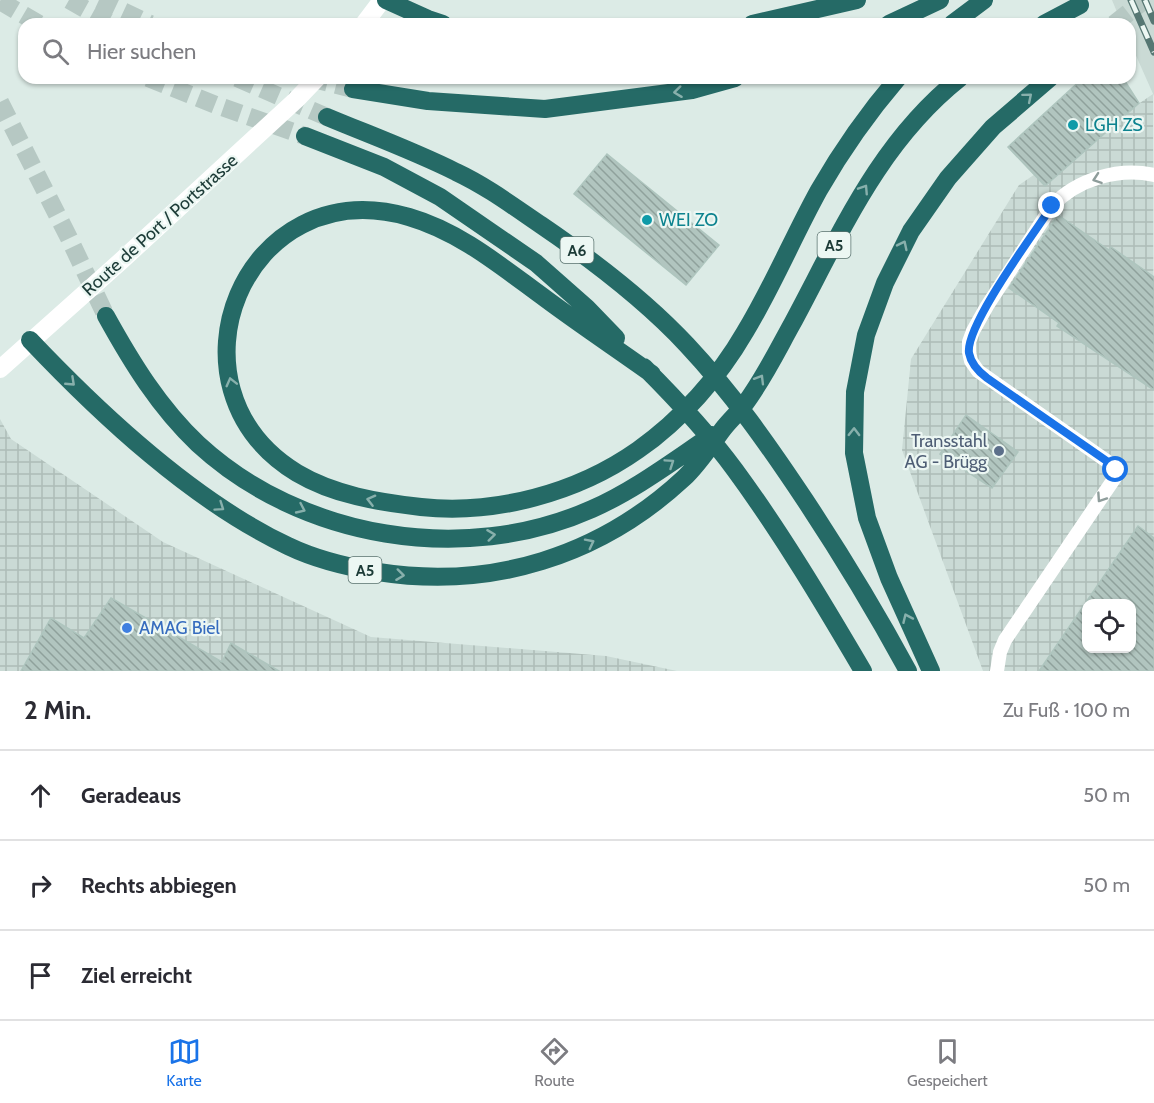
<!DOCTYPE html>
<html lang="de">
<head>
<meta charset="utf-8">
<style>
	:root { --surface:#fff; --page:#f2f2f3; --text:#2b2b33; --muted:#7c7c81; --line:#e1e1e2; --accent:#1a73e8 }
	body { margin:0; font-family:Cabin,sans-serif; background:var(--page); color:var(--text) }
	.controls { position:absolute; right:18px; bottom:18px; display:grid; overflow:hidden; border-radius:12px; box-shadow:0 2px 4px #0004 }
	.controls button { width:54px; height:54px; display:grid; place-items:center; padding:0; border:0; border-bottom:2px solid var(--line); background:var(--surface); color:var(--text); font:30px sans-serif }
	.stop { position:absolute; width:18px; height:18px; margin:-14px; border:4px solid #1a73e8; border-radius:50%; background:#fff }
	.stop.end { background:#1a73e8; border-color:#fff; box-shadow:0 2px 6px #0008 }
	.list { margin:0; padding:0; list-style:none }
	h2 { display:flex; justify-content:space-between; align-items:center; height:78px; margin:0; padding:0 24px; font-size:26px }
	h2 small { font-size:20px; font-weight:400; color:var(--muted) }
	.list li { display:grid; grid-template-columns:39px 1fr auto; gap:18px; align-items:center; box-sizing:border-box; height:90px; padding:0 24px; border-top:2px solid var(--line) }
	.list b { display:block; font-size:22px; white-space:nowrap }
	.list em { font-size:20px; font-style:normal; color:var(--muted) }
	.icon { flex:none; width:33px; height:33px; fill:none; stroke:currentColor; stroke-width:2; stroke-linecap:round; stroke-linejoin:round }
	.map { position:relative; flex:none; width:1154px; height:671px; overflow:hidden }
	.search { position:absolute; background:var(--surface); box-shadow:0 2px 4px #0004; left:18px; right:18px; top:18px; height:66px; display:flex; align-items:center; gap:15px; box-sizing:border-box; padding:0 21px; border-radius:18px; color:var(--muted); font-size:22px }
	.sheet { height:348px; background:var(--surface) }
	nav { display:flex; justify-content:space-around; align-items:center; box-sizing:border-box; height:84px; border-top:2px solid var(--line); background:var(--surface); font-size:16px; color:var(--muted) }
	nav a { display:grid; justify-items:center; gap:3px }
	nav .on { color:var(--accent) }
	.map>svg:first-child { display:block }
</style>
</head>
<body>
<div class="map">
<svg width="1154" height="671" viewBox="0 0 1154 671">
	<defs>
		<pattern id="industrial-grid" width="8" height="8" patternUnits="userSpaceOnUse" patternTransform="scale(1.5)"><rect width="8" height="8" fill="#cadad5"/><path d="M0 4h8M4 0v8" fill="none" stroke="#adbcb7"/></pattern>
		<pattern id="building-back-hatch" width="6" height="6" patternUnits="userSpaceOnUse" patternTransform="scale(1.5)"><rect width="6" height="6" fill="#b1c5bf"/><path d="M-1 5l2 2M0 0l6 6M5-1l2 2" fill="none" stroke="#8fa19c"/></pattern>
	</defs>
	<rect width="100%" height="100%" fill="#dcebe6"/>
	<!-- built -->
	<path fill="#cadad5" d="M1112 0H1154V96L1130 42V24H1122Z"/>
	<!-- industrial -->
	<path fill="url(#industrial-grid)" fill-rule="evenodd" d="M1153 94 1154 671H983L902 450 911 359 1019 185ZM1086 604H1132V648H1086Z
		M0 419 11 439 163 542 371 637 606 656 677 671H0Z"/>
	<!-- building -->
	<path fill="url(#building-back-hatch)" stroke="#aec5be" stroke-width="1.5" fill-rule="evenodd" d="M1083 78H1123L1139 103 1045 186 1008 147Z
		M607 154 719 245 686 285 574 194Z
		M1058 215 1109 250 1111 247 1154 277V390L1057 326 1059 323 1009 288Z
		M966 415 1018 452 992 488 940 454Z
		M1138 526 1154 538V671H1039ZM1086 603H1131V648H1086Z
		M111 598 222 662 231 643 279 671H21L51 618 84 638Z"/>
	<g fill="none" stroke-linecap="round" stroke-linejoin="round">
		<!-- highway-tunnel -->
		<path stroke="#b6c8c3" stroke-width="18" stroke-dasharray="18 9" stroke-linecap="butt" d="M69 0 112 24
			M99 0 150 24
			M0 1 39 24
			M1114 24 1145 0
			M148 78 216 105 305 136
			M237 78 327 117
			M310 78 353 89
			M0 102 68 236 106 316"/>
		<!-- lane -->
		<path stroke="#fff" stroke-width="14" d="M997 671 1000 652 1005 640 1116 476V470L1111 464 978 371 971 361 969 352V342L973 331 987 306 1052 206C1077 179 1119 167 1154 175"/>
		<!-- secondary -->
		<path stroke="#fff" stroke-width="18" d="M364 24 382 0
			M0 369 121 261 296 100 317 78"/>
		<!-- highway -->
		<path stroke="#256a66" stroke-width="18" d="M386 0 428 19 443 24
			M752 24 857 0
			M889 24 940 0
			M952 24 984 0
			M1044 24 1080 5
			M353 89 428 101 545 109 692 90 735 78
			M327 117C370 135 414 151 456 172 486 186 513 206 541 225 591 259 646 301 687 345 732 393 769 446 805 500 842 556 876 612 908 671
			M305 136 384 167 440 197 536 263 587 308 616 338
			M106 316C132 363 159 407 198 444 301 539 464 566 592 509 635 490 673 461 712 435
			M30 340C102 416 193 501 288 546 317 560 347 567 378 572 492 590 600 556 684 478 699 464 711 445 723 429 730 420 738 413 744 405 763 380 777 351 792 324 840 235 878 143 960 78
			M644 367C676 399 708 433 735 470 782 534 823 603 863 671
			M652 374C617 349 581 325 546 299 503 268 461 232 409 217 244 169 156 387 297 473 334 495 378 502 421 507 495 515 577 493 638 450 681 420 719 377 745 332 773 286 793 237 819 190 842 150 868 113 898 78
			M931 671 889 578 867 518 854 453 855 392 866 335 885 283 911 231 948 178 993 127 1050 78"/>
		<defs>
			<path id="rail" d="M1131 0 1154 52
				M1145 0 1154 21"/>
		</defs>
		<!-- rail casing -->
		<use href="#rail" stroke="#567773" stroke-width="7"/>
		<!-- rail -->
		<use href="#rail" stroke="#ecf7f3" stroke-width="4.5" stroke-dasharray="14" stroke-linecap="butt"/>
	</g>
	<!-- one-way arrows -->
	<defs><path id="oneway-chevron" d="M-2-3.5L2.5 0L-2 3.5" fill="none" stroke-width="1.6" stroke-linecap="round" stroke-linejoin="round" transform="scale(1.5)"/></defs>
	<g stroke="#88b0ac">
		<use href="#oneway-chevron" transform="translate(678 92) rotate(173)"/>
		<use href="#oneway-chevron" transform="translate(1028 97) rotate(-40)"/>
		<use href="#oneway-chevron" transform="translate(864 189) rotate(-57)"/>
		<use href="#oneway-chevron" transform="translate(903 245) rotate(-64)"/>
		<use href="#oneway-chevron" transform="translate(760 379) rotate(-59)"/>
		<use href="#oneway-chevron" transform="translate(71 382) rotate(43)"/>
		<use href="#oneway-chevron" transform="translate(231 382) rotate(-104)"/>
		<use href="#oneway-chevron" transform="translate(854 432) rotate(-89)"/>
		<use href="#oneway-chevron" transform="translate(670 463) rotate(-34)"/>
		<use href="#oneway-chevron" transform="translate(371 500) rotate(-166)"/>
		<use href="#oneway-chevron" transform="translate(220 507) rotate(35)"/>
		<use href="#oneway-chevron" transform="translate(301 509) rotate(25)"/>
		<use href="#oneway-chevron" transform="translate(491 535) rotate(-7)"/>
		<use href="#oneway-chevron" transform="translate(590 543) rotate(-27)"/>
		<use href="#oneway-chevron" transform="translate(400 575) rotate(7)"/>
		<use href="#oneway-chevron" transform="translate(907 618) rotate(-114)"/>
	</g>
	<g stroke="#8e9d9b">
		<use href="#oneway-chevron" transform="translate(1097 179) rotate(161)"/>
		<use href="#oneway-chevron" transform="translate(1101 498) rotate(124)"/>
	</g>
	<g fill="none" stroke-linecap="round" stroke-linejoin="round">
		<!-- route -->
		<path stroke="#1a73e8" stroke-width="8" d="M1052 206C1035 232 965 326 969 353 971 364 979 372 987 378L1111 464 1116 470"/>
	</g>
	<!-- markers -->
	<g fill="#0f9aa8" stroke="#ecf7f3" stroke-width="2">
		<circle cx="1073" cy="125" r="6"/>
		<circle cx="647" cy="220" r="6"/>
	</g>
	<circle fill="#5c6f8a" stroke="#ecf7f3" stroke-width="2" cx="999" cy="451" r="6"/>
	<circle fill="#3f7fe0" stroke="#ecf7f3" stroke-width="2" cx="127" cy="628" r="6"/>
	<g text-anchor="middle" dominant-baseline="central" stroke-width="4.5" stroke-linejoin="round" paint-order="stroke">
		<!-- shield labels -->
		<g fill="#ecf7f3" stroke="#5a736f" stroke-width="1.5">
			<rect x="817.5" y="232" width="33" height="26" rx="4.5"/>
			<rect x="560.5" y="237" width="33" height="26" rx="4.5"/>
			<rect x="348.5" y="557" width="33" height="26" rx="4.5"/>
		</g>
		<g font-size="16" font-weight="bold" fill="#1c3b37">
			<text x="834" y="245">A5</text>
			<text x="577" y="250">A6</text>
			<text x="365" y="570">A5</text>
		</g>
		<!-- culture labels -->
		<g font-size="18" fill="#0d838f" stroke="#ecf7f3" text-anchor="start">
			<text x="1085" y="125">LGH ZS</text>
			<text x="659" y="220">WEI ZO</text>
		</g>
		<!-- street labels -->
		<g font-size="18" fill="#1c3b37" stroke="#ecf7f3">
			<text transform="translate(160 225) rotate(-42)">Route de Port / Portstrasse</text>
		</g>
		<!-- service labels -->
		<g font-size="18" fill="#4e5e75" stroke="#ecf7f3" text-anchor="end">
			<text x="987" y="441">Transstahl<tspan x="987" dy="21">AG - Brügg</tspan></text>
		</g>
		<!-- shop labels -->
		<g font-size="18" fill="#366cbe" stroke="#ecf7f3" text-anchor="start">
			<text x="139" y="628">AMAG Biel</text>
		</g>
	</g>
</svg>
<div class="controls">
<button><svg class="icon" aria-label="locate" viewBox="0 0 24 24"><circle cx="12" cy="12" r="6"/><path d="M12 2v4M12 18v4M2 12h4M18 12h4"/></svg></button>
</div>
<div class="stop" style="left:1116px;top:470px"></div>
<div class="stop end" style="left:1052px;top:206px"></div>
<div class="search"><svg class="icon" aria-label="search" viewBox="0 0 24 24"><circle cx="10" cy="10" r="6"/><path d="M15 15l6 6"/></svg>Hier suchen</div>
</div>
<section class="sheet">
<h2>2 Min.<small>Zu Fuß · 100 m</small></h2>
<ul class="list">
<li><svg class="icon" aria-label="ahead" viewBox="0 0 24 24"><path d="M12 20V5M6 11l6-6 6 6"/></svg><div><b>Geradeaus</b></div><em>50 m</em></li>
<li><svg class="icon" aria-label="right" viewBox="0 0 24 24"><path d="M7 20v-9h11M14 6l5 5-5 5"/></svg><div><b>Rechts abbiegen</b></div><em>50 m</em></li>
<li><svg class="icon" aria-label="arrive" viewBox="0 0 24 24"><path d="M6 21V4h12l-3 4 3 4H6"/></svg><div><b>Ziel erreicht</b></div></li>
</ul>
</section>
<nav>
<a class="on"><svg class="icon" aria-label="map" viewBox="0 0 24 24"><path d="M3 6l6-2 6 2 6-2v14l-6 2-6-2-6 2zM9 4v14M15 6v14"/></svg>Karte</a>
<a><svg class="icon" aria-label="directions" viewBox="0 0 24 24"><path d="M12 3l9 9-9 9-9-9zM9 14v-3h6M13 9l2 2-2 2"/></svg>Route</a>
<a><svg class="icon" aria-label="saved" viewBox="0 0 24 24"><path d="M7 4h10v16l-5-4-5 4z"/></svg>Gespeichert</a>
</nav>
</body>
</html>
